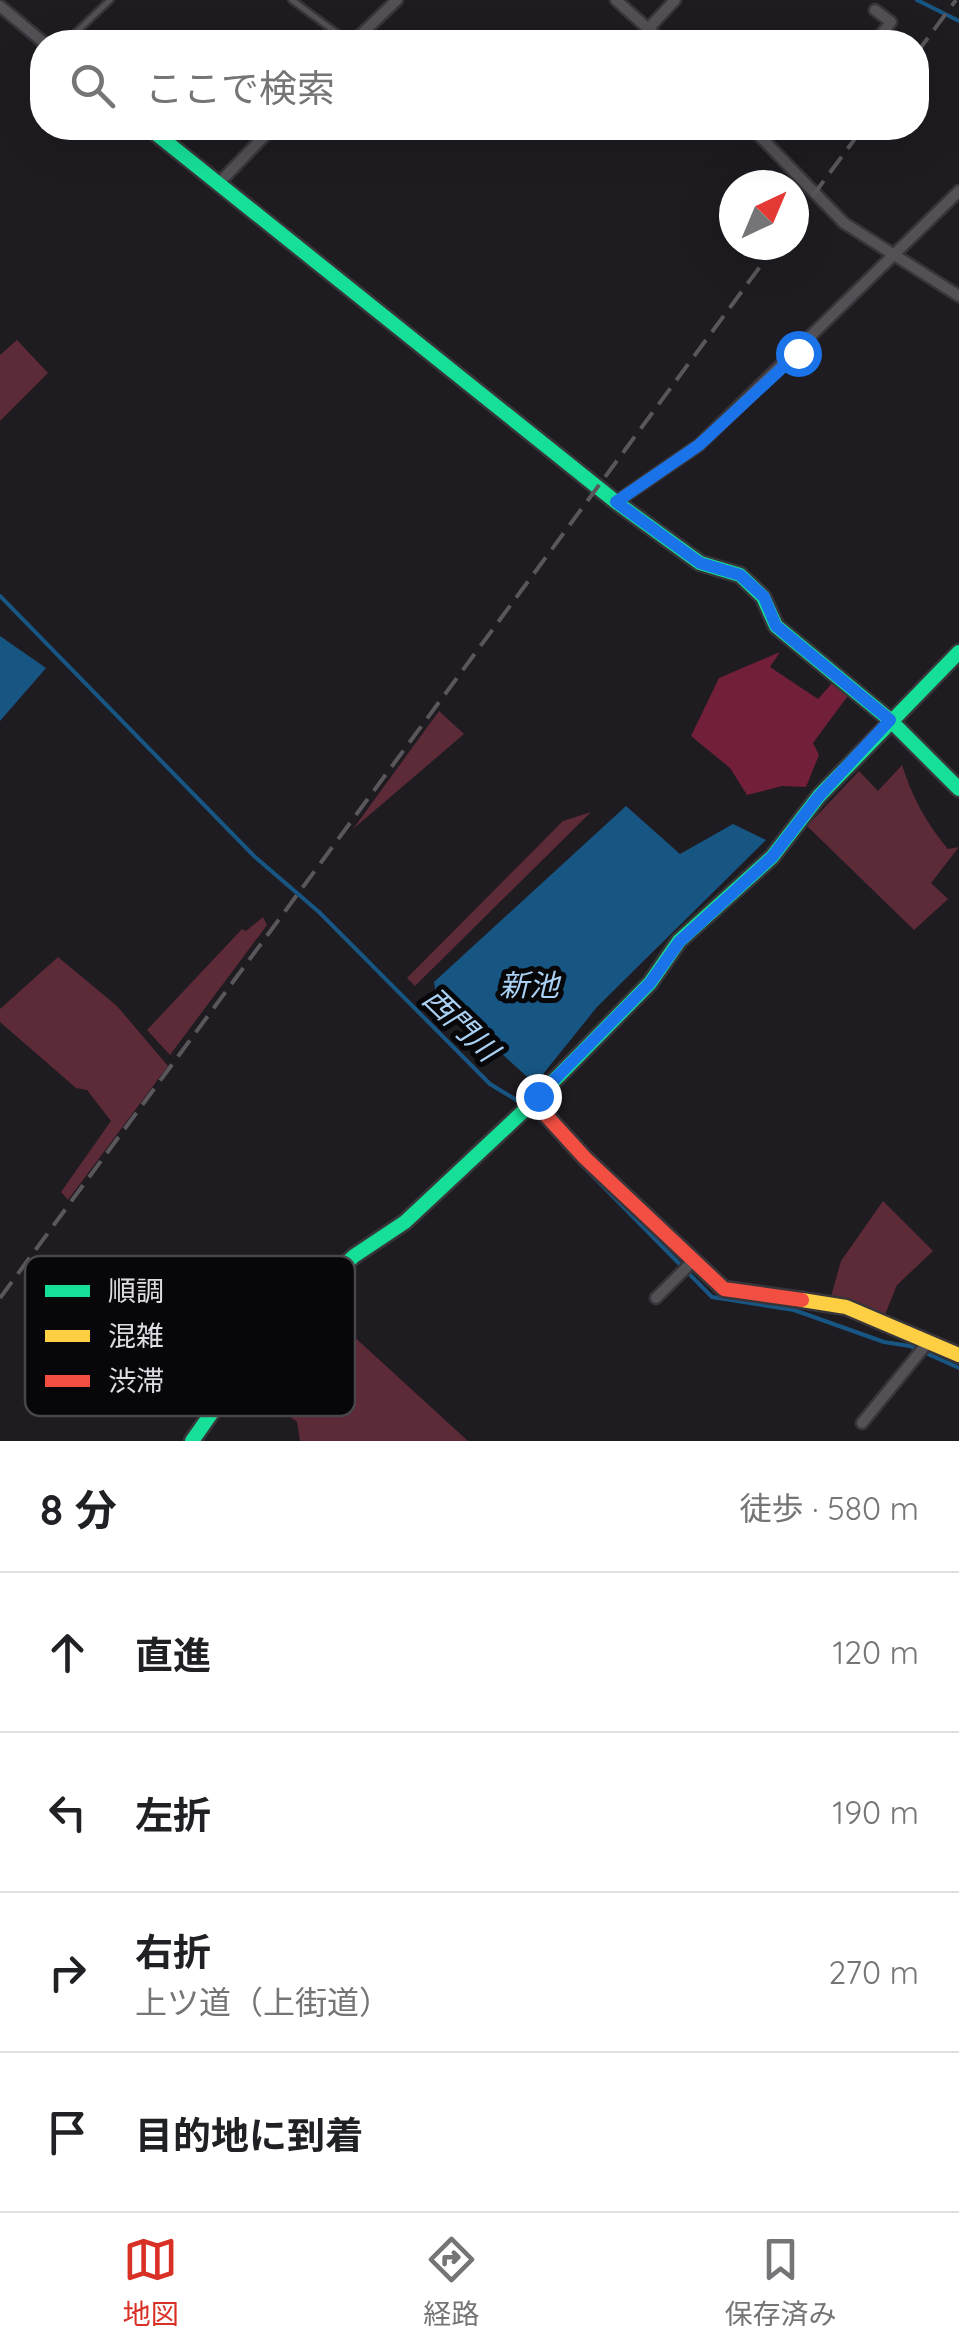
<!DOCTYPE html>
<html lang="ja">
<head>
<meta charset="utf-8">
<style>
	:root { --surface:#fff; --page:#f6f6f6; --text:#202124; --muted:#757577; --line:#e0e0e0; --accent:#d93025 }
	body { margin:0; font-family:Quicksand,"Noto Sans JP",sans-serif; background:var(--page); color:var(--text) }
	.compass { position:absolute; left:719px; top:170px; width:90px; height:90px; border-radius:50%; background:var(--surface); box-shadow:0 10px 40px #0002; rotate:44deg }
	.stop { position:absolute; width:30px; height:30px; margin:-22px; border:8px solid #1a73e8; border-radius:50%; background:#fff }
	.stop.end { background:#1a73e8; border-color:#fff; box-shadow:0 2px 10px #0008 }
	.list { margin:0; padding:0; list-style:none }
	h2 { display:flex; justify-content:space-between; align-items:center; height:130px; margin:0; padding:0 40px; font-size:42px }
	h2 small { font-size:32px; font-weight:400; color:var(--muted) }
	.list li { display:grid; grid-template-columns:65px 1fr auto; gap:30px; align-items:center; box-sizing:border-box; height:160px; padding:0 40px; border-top:2px solid var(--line) }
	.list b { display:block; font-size:38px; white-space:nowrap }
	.list p { margin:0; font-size:32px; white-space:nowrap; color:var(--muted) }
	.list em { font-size:32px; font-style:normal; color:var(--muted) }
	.icon { flex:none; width:55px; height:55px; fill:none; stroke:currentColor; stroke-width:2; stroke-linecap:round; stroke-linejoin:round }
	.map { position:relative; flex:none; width:959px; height:1441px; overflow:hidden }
	.search { position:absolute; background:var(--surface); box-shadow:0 10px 40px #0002; left:30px; right:30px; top:30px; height:110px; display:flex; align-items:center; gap:25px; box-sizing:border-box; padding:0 35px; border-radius:40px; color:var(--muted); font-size:38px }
	.sheet { height:770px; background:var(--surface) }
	nav { display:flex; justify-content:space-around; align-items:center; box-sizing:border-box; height:140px; border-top:2px solid var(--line); background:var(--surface); font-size:28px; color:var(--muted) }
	nav a { display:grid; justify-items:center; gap:5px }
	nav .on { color:var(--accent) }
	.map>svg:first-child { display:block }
</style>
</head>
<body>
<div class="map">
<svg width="959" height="1441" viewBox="0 0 959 1441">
	<rect width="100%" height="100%" fill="#1e1b21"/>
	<!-- green -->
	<path fill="#5d2a37" d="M17 340 48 373 0 421V355Z
		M439 711 464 734 353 829Z
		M902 765C913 799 926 822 948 849L959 847 931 883 948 899 914 930 807 826 859 771 878 791Z
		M591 812 415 986 407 978 563 821Z
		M263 917 267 925 170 1055 147 1030 242 929 246 931Z
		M58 957 117 1006 168 1066 68 1200 61 1192 111 1121 87 1090 76 1088 0 1022V1009Z
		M883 1201 933 1251 897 1285 884 1317 830 1300 841 1261Z
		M350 1333 468 1441H300L297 1422 285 1413 305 1366Z"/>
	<!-- forest -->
	<path fill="#72203a" d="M780 652 770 667 818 699 834 681 850 693 813 743 819 755 806 787 782 786 747 795 730 768 691 736 719 678Z"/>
	<!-- water -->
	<path fill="#175683" d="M0 636 46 668 0 721Z
		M626 806 680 854 733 824 766 840 597 1007 535 1084 436 994 434 982Z"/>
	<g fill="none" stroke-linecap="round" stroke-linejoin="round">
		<!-- stream -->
		<path stroke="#175683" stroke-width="4" d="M917 0 959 21
			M0 596 254 856 319 912 490 1084 523 1104
			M585 1168 712 1297 794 1310 884 1342 910 1346 959 1368"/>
		<defs>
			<path id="lane" d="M292 0 349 42
				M66 42 110 0"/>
			<path id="street" d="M616 0 663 42
				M0 6 43 42
				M875 10 891 22 875 42
				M648 29 675 0
				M353 42 397 0
				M752 128 844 223 959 296
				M219 183 272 128
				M616 502 699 445 959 191
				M656 1298 693 1261
				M862 1423 925 1346"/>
			<path id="fast" d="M149 128 616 502 700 563 740 575 763 597 776 626 890 720 959 789
				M192 1441 241 1371 282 1324 354 1256 405 1222 530 1105 650 983 679 941 772 857 819 796 959 652"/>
			<path id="slow" d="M802 1300 846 1307 959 1355"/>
			<path id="jam" d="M533 1101 585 1158 724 1289 802 1300"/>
		</defs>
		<!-- lane casing -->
		<use href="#lane" stroke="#373539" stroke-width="10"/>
		<!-- street casing -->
		<use href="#street" stroke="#373539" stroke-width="15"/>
		<!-- fast casing -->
		<use href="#fast" stroke="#373539" stroke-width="19"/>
		<!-- slow casing -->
		<use href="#slow" stroke="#373539" stroke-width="19"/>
		<!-- jam casing -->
		<use href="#jam" stroke="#373539" stroke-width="19"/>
		<!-- lane -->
		<use href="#lane" stroke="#535056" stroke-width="5"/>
		<!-- street -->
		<use href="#street" stroke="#535056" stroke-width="10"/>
		<!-- fast -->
		<use href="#fast" stroke="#16e098" stroke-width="14"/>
		<!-- slow -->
		<use href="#slow" stroke="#ffcf43" stroke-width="14"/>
		<!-- jam -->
		<use href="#jam" stroke="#f24e42" stroke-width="14"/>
		<!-- rail -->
		<path stroke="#5a575c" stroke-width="4" stroke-dasharray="20 10" stroke-linecap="butt" d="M916 54 956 0
			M794 221 863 128
			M0 1298 776 245"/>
	</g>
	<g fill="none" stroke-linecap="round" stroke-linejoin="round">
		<!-- route -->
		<path stroke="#1a73e8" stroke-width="12" d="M538 1096 650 983 679 942 772 857 819 796 890 720 776 626 764 597 740 575 700 563 616 502 699 445 798 353"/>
	</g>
	<g text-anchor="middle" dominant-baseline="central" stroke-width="10" stroke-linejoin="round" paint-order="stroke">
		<!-- water labels -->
		<g font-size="30" font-style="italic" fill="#aad1f3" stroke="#070609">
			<text x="529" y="985">新池</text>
			<text transform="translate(461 1024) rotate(44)">西門川</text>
		</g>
	</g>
	<!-- legend -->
	<rect x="25" y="1256" width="330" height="160" rx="15" fill="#070609" stroke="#48464a" stroke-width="2.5"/>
	<rect x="45" y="1285" width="45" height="12" fill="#16e098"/>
	<rect x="45" y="1330" width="45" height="12" fill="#ffcf43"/>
	<rect x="45" y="1375" width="45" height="12" fill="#f24e42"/>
	<g font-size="28" fill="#dfdce3">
		<text x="108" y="1301">順調</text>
		<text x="108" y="1346">混雑</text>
		<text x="108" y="1391">渋滞</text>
	</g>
</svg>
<svg class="compass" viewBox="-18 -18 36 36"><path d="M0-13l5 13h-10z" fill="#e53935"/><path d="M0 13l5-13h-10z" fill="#757577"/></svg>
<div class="stop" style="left:798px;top:353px"></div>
<div class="stop end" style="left:538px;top:1096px"></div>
<div class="search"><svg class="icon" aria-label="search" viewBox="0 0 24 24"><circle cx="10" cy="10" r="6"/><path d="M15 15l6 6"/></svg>ここで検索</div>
</div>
<section class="sheet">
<h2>8 分<small>徒歩 · 580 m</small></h2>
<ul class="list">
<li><svg class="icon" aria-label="ahead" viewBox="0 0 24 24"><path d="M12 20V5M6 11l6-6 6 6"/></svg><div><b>直進</b></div><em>120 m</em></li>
<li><svg class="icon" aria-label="left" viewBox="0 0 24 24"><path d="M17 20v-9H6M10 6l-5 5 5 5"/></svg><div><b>左折</b></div><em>190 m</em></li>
<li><svg class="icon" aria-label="right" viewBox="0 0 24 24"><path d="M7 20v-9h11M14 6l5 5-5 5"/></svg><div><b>右折</b><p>上ツ道（上街道）</p></div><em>270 m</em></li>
<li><svg class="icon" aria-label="arrive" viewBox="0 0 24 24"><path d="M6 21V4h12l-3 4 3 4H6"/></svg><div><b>目的地に到着</b></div></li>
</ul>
</section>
<nav>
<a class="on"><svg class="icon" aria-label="map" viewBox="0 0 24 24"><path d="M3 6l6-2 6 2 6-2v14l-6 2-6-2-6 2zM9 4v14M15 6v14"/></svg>地図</a>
<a><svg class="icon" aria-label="directions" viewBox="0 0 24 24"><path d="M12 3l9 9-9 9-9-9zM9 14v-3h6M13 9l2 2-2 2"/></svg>経路</a>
<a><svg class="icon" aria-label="saved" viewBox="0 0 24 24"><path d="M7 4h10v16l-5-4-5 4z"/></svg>保存済み</a>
</nav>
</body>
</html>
